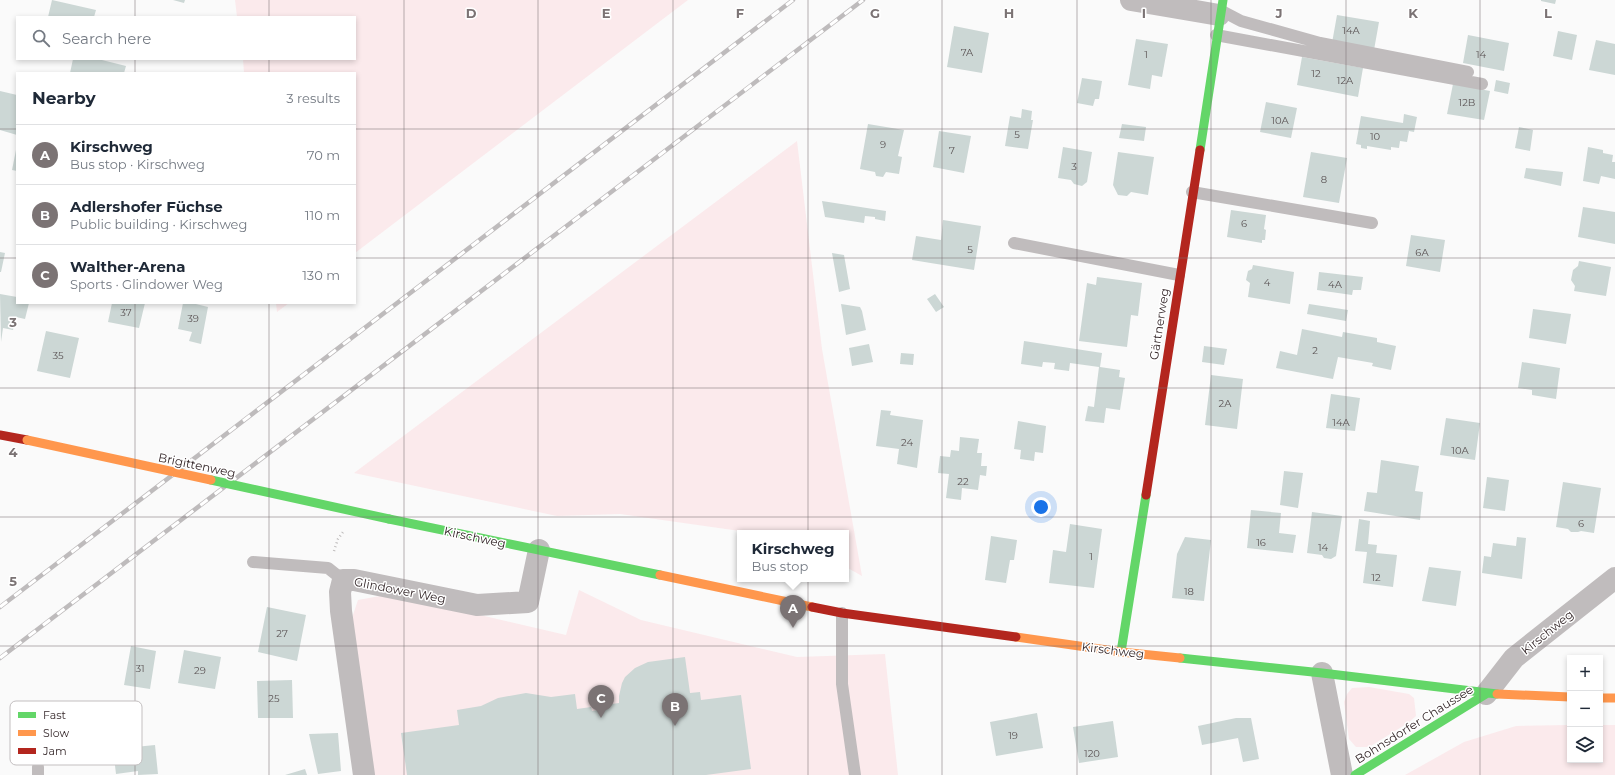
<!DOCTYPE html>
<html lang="en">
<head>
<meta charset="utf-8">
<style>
	:root { --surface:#fff; --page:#f2f2f3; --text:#1f2937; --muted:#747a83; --line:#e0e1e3; --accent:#7b7374 }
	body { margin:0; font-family:Montserrat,sans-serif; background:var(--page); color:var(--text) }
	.controls { position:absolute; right:12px; bottom:12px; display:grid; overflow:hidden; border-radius:0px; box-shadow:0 2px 6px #0003 }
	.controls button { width:36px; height:36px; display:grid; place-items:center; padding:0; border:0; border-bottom:1px solid var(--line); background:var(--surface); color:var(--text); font:20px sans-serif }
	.you { position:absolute; left:1041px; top:507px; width:14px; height:14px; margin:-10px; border:3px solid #fff; border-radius:50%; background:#1a73e8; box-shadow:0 0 0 6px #1a73e833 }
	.badge { display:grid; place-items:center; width:26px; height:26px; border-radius:50%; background:var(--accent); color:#fff; font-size:13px; font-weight:700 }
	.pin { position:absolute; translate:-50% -33px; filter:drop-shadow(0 1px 2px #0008) }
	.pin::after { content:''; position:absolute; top:21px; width:14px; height:12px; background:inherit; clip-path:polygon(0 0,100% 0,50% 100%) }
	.popup { position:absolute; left:737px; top:530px; width:112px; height:52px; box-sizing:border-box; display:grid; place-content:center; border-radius:0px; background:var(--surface); filter:drop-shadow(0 1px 3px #0005); font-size:13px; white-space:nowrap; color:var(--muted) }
	.popup b { font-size:15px; color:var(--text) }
	.popup::after { content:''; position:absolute; left:50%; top:100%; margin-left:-8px; border:8px solid transparent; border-top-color:var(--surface) }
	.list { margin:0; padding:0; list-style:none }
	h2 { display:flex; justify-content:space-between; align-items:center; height:52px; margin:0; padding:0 16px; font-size:17px }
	h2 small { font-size:13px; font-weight:400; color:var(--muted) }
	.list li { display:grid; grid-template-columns:26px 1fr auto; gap:12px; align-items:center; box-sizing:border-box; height:60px; padding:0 16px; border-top:1px solid var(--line) }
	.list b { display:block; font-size:15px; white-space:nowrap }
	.list p { margin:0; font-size:13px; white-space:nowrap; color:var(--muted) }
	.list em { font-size:13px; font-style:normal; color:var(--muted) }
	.icon { flex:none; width:22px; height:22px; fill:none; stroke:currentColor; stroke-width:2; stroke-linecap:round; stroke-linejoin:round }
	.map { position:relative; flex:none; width:1615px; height:775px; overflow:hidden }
	.search { position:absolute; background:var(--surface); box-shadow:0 2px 6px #0003; left:16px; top:16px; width:340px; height:44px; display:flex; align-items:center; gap:10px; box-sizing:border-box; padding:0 14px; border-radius:0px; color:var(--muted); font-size:15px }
	.panel { position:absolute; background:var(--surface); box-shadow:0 2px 6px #0003; left:16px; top:72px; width:340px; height:232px; border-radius:0px }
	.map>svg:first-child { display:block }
</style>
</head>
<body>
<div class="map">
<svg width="1615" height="775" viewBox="0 0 1615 775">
	<rect width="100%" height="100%" fill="#fafafa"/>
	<!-- green -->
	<path fill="#fbeaec" d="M235 0H688L355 253V73H244L243 59H355V17H237Z
		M797 141 822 349 862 576 846 567V533H754L620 514 557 516 354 473Z
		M276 303H289L277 312Z
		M579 590 641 620 797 657 885 654 898 775H369L351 621 358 600 391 594 566 635Z
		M1369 687 1409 694 1414 698 1416 716 1408 723 1369 747H1356L1349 739 1344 702 1347 694 1352 688Z
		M1570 725V760H1600V725H1615V775H1405L1464 742 1516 726Z"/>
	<!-- building -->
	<path fill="#ccd7d5" d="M52 0 96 10 94 17H48Z
		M173 0H185L184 3Z
		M1541 0H1556L1555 4 1541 1Z
		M1337 15 1379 22 1374 50 1332 43Z
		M954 26 989 33 982 73 947 67Z
		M1558 31 1577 35 1572 60 1553 56Z
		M1468 35 1509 43 1504 71 1463 63Z
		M1136 39 1168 44 1162 77 1152 75 1150 89 1128 85Z
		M1596 40 1615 44V75L1589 70Z
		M1302 57 1363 68 1358 97 1297 85Z
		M73 59H98L126 66 124 73H70Z
		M1082 78 1102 81 1099 99H1095L1093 106 1077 103Z
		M1496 80 1510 83 1508 94 1494 91Z
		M1453 84 1490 91 1484 120 1447 114Z
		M0 91 17 95V135L0 130Z
		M1266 102 1297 108 1291 138 1260 132Z
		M1022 109 1032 111 1031 120H1033L1028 149 1005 146 1010 116 1021 118Z
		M1404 114 1417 117 1414 132 1409 131 1407 142 1400 141 1399 148 1391 147V150L1367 146V149L1361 148V145L1356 144 1361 116 1403 123Z
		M868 124 904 130 898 156 902 157 899 174 886 172 883 177 876 176 875 172 860 169Z
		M1122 124 1146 127 1144 141 1119 138Z
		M1519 127 1533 130 1530 151 1515 148Z
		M939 131 971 136 964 173 933 167Z
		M1063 147 1092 152 1087 182 1082 186 1074 184 1071 180 1058 178Z
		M1588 147 1603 150V153L1613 155 1612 162H1615V179L1601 176 1599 184 1583 181Z
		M16 150H17V171L12 170Z
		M1118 152 1154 157 1148 195 1131 192 1127 196 1118 195 1113 185Z
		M1311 152 1347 158 1339 203 1303 197Z
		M1526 168 1563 172 1561 186 1524 178Z
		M822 201 886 211 885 221 875 219V217L865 216 864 223 825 217Z
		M1583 207 1615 212V244L1578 237Z
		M1231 210 1266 215 1264 229 1266 230 1265 240H1262V243L1227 237Z
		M943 220 981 226 974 270 912 260 916 236 941 240Z
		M1411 235 1445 240 1440 272 1406 266Z
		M0 252 5 253 1 272H0Z
		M832 253 844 255 850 289 839 292Z
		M1579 261 1611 267 1606 296 1574 291 1575 286 1571 280 1573 270 1578 266Z
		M1253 265 1294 272 1290 304 1248 297 1250 283 1246 280 1248 271 1252 269Z
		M1319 272 1363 277 1361 290H1353L1352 295 1317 290Z
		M1097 277 1142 283 1138 316 1131 315 1127 347 1079 341 1087 283 1096 285Z
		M0 294 17 297V303H29L25 319 16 317 13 330 3 328 1 342Z
		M935 294 944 307 936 312 927 299Z
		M112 303H145L139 328 108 322Z
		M183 303H192L208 307 201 344 189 341 192 332 178 329Z
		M841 304 860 307 862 311 866 330 846 335Z
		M1309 304 1348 310 1346 321 1307 314Z
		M1533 309 1571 314 1566 344 1529 338Z
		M1302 329 1342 337 1343 332 1377 338V342L1396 346 1391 370 1372 366 1373 363 1338 357 1333 379 1276 368 1280 351 1297 355Z
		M46 331 79 338 70 378 37 371Z
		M1024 341 1102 353 1100 367 1120 370 1119 377 1125 378 1120 410 1106 408 1104 423 1085 421 1088 406 1094 407 1099 367 1070 363 1069 371 1054 369 1055 363 1043 362 1042 367 1021 364Z
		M869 344 873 362 852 366 849 348Z
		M1204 346 1227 349 1224 365 1202 362Z
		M901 353 914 354 913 365 900 364Z
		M1522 362 1560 368 1556 399 1532 395V390L1518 388Z
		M1211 375 1243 379 1237 429 1205 425Z
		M1331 394 1360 398 1355 431 1326 428Z
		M881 410 891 411 890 415 923 420 917 468 897 464 899 449 876 446Z
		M1446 418 1480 423 1475 460 1440 455Z
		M1018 421 1046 426 1043 453 1035 452 1034 461 1020 459 1021 450 1014 449Z
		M960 437 979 439 977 453H982L981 466H987L986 476 980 475 978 490 962 488 961 500 946 498 949 474 938 473 940 456 950 457 951 450 959 451Z
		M1381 460 1419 466 1415 491 1423 492 1420 520 1364 511 1367 492 1377 493Z
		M1284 471 1303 473 1298 508 1280 505Z
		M1487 477 1509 480 1505 511 1483 508Z
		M1563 482 1601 488 1594 533 1581 531 1578 532H1571L1568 529 1556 527Z
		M1251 510 1281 513 1279 533 1296 535 1293 553 1247 548Z
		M1312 512 1342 516 1336 556 1331 559 1324 558 1322 555 1307 553Z
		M1359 519 1370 521 1368 544 1377 545 1376 553 1397 555 1393 587 1363 583 1367 552 1355 551Z
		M1070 524 1102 529 1094 588 1049 583 1053 550 1066 552Z
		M991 536 1017 540 1014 560H1010L1006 583 985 580Z
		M1185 537 1211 540 1204 601 1172 598 1177 554Z
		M1517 537 1526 538 1522 579 1482 573 1484 556 1491 557 1493 543 1516 546Z
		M1429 567 1461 571 1456 606 1422 601Z
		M267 607 306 615 297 661 258 652Z
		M131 646 156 651 150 689 124 685Z
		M184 650 221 657 215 689 178 683Z
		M685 657 690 693 700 692 701 700 741 695 751 769 706 775H407L401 733 459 725 457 710 481 706 498 698 526 693 551 697 575 694 577 709 591 707 592 711 605 709 604 705 619 703V696L622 683 625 677 635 668 648 662Z
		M292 680 293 718H258L257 681Z
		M1037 713 1043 748 996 756 990 722Z
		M1236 718H1251L1259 759 1243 762 1238 738 1202 745 1198 726Z
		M1113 721 1118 757 1079 763 1073 727Z
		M338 733 341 771 318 774 309 734Z
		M134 737 135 747 155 745 158 774 138 775V771L116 774 112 740Z
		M305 769 307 775H285Z"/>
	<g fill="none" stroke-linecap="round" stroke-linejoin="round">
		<!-- path -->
		<path stroke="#bdbaba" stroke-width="2.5" stroke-dasharray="1 3" stroke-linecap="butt" d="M334 551 338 539 343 532"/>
		<!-- lane -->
		<path stroke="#c0bcbd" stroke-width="12" d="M1220 10 1241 21 1320 43 1468 72
			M1216 35 1482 84
			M1192 192 1372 223
			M1014 243 1179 275
			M253 562 328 568 343 580
			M842 613V684L855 775
			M38 767V775"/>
		<!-- street -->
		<path stroke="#c0bcbd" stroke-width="22" d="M1131 0 1219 15
			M1322 673 1342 775
			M1486 694 1514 658 1615 578
			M364 775 341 611 340 592 343 580H354L477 605 528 602 539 550"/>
		<!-- fast -->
		<path stroke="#63d668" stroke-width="9" d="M1200 150 1223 0
			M389 519 660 575
			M1121 652 1146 495
			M1180 658 1322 673 1497 694
			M1355 775 1486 694"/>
		<!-- slow -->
		<path stroke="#ff974d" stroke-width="9" d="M660 575 812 607
			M1016 637 1121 652 1180 658
			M1497 694 1570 697
			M1600 698H1615"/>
		<!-- jam -->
		<path stroke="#b3261e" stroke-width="9" d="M0 435 27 440
			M1146 495 1200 150
			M812 607 842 613 1016 637"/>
		<defs>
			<path id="rail" d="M0 607 793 0
				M0 658 863 0"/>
		</defs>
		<!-- rail casing -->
		<use href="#rail" stroke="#bebbbc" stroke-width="4.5"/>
		<!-- rail -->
		<use href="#rail" stroke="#fff" stroke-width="3" stroke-dasharray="9" stroke-linecap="butt"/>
		<!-- fast-bridge -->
		<path stroke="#63d668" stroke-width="9" d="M211 480 389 519"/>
		<!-- slow-bridge -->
		<path stroke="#ff974d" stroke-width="9" d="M27 440 211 480"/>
	</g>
	<!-- grid -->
	<path fill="none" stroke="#7b7374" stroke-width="1" stroke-opacity="0.55" d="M135 0V17M269 0V17M404 0V775M538 0V775M673 0V775M808 0V775M942 0V775M1077 0V775M1211 0V775M1346 0V775M1480 0V775M135 59V73M269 59V73M0 129H17M355 129H1615M0 258H17M355 258H1615M135 303V775M269 303V775M0 388H1615M0 517H1615M0 646H1615"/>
	<g text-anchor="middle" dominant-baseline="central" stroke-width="3" stroke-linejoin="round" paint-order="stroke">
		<!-- number labels -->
		<g font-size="10" fill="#5c5556">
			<text x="1351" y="30">14A</text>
			<text x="967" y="52">7A</text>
			<text x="1146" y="54">1</text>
			<text x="1481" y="54">14</text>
			<text x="1316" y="73">12</text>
			<text x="1345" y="80">12A</text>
			<text x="1467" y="102">12B</text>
			<text x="1280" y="120">10A</text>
			<text x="1017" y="134">5</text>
			<text x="1375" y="136">10</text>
			<text x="883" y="144">9</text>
			<text x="952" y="150">7</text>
			<text x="1074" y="166">3</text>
			<text x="1324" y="179">8</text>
			<text x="1244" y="223">6</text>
			<text x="970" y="249">5</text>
			<text x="1422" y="252">6A</text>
			<text x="1267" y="282">4</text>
			<text x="1335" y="284">4A</text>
			<text x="126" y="312">37</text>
			<text x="193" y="318">39</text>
			<text x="1315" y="350">2</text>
			<text x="58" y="355">35</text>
			<text x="1225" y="403">2A</text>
			<text x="1341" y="422">14A</text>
			<text x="907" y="442">24</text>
			<text x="1460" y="450">10A</text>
			<text x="963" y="481">22</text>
			<text x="1581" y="523">6</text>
			<text x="1261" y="542">16</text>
			<text x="1323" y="547">14</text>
			<text x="1091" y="556">1</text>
			<text x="1376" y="577">12</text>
			<text x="1189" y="591">18</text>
			<text x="282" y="633">27</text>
			<text x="140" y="668">31</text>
			<text x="200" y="670">29</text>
			<text x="274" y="698">25</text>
			<text x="1013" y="735">19</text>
			<text x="1092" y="753">120</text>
		</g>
		<!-- street labels -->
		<g font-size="12" fill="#372a2c" stroke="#fff">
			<text transform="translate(1159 324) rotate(-81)">Gärtnerweg</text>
			<text transform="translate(197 465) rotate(12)">Brigittenweg</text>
			<text transform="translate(475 537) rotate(12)">Kirschweg</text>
			<text transform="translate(400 590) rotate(11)">Glindower Weg</text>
			<text transform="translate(1547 632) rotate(-39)">Kirschweg</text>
			<text transform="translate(1113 650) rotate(7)">Kirschweg</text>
			<text transform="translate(1414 724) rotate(-32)">Bohnsdorfer Chaussee</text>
		</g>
	</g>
	<!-- legend -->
	<rect x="10" y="701" width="132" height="64" rx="6" fill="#fff" stroke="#c3bfc0" stroke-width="1"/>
	<rect x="18" y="712" width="18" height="6" fill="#63d668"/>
	<rect x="18" y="730" width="18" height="6" fill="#ff974d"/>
	<rect x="18" y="748" width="18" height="6" fill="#b3261e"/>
	<g font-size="11" fill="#372a2c">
		<text x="43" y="719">Fast</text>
		<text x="43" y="737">Slow</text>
		<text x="43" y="755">Jam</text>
	</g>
	<g font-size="13" text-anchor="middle" font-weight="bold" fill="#7b7374" stroke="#fff" stroke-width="3" stroke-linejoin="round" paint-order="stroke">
		<text x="471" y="18">D</text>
		<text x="606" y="18">E</text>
		<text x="740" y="18">F</text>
		<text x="875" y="18">G</text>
		<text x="1009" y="18">H</text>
		<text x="1144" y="18">I</text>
		<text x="1279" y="18">J</text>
		<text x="1413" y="18">K</text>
		<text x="1548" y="18">L</text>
		<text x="13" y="327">3</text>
		<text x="13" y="457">4</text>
		<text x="13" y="586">5</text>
	</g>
</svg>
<div class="controls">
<button>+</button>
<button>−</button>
<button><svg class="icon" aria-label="layers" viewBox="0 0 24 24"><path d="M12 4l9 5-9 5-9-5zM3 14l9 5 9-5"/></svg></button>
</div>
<div class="you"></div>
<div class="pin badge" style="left:793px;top:628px">A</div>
<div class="popup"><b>Kirschweg</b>Bus stop</div>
<div class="pin badge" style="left:675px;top:726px">B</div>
<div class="pin badge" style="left:601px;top:718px">C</div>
<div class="search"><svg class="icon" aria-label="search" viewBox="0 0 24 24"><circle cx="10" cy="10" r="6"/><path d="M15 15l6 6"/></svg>Search here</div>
<section class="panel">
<h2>Nearby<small>3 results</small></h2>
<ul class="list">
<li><span class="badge">A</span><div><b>Kirschweg</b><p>Bus stop · Kirschweg</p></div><em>70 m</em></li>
<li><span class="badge">B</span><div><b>Adlershofer Füchse</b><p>Public building · Kirschweg</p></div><em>110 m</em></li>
<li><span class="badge">C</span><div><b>Walther-Arena</b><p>Sports · Glindower Weg</p></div><em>130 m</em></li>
</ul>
</section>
</div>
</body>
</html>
